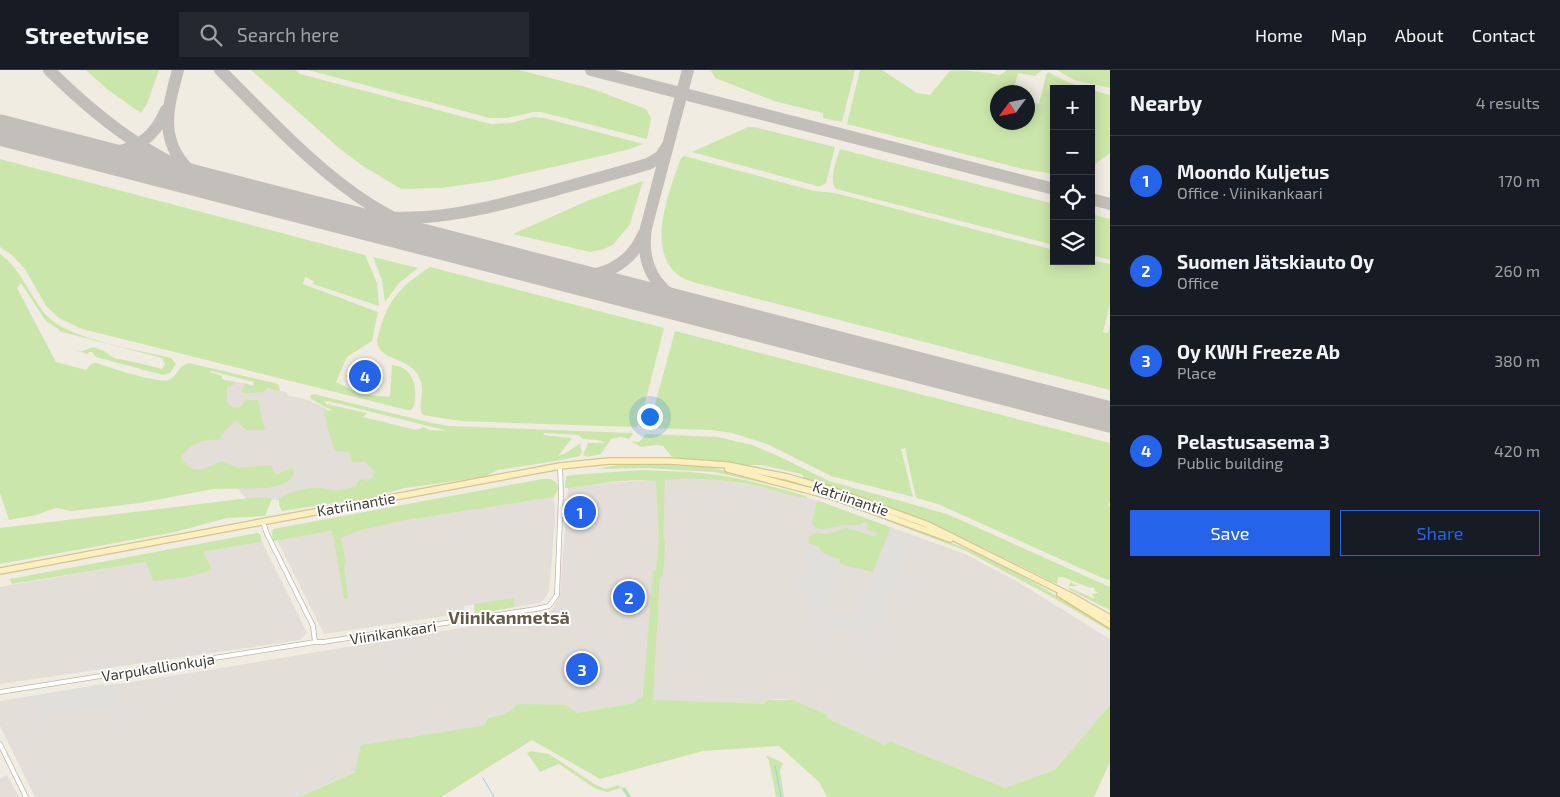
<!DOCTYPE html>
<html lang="en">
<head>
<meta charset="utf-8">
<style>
	:root { --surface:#171b24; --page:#242831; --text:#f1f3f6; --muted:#9ea1a6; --line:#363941; --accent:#2563eb }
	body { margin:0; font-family:"Exo 2",sans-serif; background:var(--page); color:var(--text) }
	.controls { position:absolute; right:15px; top:15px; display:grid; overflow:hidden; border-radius:0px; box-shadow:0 2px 12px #0003 }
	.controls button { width:45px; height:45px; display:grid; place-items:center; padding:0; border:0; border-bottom:1px solid var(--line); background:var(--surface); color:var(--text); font:25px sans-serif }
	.compass { position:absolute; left:990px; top:15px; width:45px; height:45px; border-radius:50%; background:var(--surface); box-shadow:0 2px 12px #0003; rotate:237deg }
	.you { position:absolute; left:649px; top:346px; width:18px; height:18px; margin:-12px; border:4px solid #fff; border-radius:50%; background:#1a73e8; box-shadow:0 0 0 8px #1a73e833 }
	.badge { display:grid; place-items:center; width:32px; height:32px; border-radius:50%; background:var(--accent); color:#fff; font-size:16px; font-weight:700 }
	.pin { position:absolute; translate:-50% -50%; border:2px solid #fff; box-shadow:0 1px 5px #0006 }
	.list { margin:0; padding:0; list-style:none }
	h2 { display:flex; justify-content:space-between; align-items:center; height:65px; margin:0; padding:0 20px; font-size:21px }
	h2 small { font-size:16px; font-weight:400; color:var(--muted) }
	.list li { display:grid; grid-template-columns:32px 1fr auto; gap:15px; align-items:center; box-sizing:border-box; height:90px; padding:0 20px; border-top:1px solid var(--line) }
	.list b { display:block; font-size:19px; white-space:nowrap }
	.list p { margin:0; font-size:16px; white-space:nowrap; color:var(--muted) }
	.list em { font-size:16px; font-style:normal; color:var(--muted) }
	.actions { display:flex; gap:10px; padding:15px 20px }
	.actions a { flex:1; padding:11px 0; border:1px solid var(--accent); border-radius:0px; text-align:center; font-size:18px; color:var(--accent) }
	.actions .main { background:var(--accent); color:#fff }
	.icon { flex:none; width:28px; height:28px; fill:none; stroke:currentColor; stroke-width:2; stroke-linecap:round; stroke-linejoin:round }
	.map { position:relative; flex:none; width:1110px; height:727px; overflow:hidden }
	header { display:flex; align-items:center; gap:30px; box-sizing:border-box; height:70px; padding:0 25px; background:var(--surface); border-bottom:1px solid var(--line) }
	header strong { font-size:24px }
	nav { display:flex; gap:28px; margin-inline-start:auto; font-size:18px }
	.search { width:350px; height:45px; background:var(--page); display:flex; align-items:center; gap:12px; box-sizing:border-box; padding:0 18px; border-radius:0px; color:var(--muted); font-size:19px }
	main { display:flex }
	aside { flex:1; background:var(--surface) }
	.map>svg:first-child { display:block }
</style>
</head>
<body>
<header>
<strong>Streetwise</strong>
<div class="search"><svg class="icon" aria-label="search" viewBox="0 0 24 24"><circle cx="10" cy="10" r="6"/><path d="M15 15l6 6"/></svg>Search here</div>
<nav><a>Home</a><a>Map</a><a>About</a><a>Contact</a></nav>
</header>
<main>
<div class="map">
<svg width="1110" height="727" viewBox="0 0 1110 727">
	<rect width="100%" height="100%" fill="#f1ece2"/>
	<!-- industrial -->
	<path fill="#e3ded7" d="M228 310 286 322 288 326 302 328 326 338V344L352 381 375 401 372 408 367 416 285 431 260 428 246 429 227 404 191 405 170 386 222 326Z
		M689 408 718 410 757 416 813 429 965 484 1018 512 1110 569V635L1055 701 1005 718 890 671 885 675 827 648 828 645 793 630 779 629 767 630 764 634 635 633 577 643 518 634 505 644 488 648 485 655 362 675 356 701 299 727H35L0 656V631L104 614V616L203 601 539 545 552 540 560 525 568 418 605 413Z
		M554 427 555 451 549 521 547 526 540 533 515 537 514 528 464 536 465 543 324 564 277 470 331 461 334 470 358 461 401 451Z
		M262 472 307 563 300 570 0 614V517Z
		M7 705 19 727H0V709Z"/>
	<!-- green -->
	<path fill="#cbe6aa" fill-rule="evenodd" d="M86 0H159L147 34 141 43 108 20Z
		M251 0H295L300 4 491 54 511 53 533 47 544 48 643 74 627 80 491 111 440 118 401 119 363 96 340 79Z
		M308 0H519L593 19 646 39 651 48 647 69 541 42H533L508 48H490Z
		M711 0H855L842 52 823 48V43L774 31 715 8Z
		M860 0H882L917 23 930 25 950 1C965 0 985 2 1000 5L1007 0H1042L1035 6 1018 3 1013 22H998V52H1028V31L1039 34 1046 5 1048 2 1063 10 1085 19H1054V104L1023 99 847 54Z
		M1057 0H1110V18L1074 10Z
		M1091 20 1110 25V83L1091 97Z
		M748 57H754L835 77 826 113 821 116H817L692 82Z
		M840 79 1054 134V175L836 119C828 110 837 90 840 79Z
		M684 86 814 121 835 123 1054 180V191H1091V190L1110 194V234L1103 262 1108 263 1110 255V320L696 213C690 211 683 209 678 205 645 179 670 119 681 88Z
		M0 89 365 185 377 213 379 236 313 214 314 211 305 207 303 214 378 242 372 271 347 287 336 312 360 324 390 327 392 295C414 297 418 318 414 336L411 340H407L82 259 59 248 46 236 25 199 12 185 0 177Z
		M643 111 630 154 613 175 604 179 590 182 513 164 587 131Z
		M1091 144 1110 149V190L1091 185Z
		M0 184C22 200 29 225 46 245 67 269 138 280 171 288L176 294 170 303 163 305 96 287 92 282H89L88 284 75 280 82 281 93 277 104 281 114 288 139 293 162 299 165 294 162 288 62 262 45 250 21 213 17 218 56 292 86 300 91 294 96 293C108 297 160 314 169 310 178 306 178 295 189 293L278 314 280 321 267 318 264 322 243 323 241 321 246 313 250 316 253 315 254 312 211 301 210 302 222 306V309L236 313 231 316 227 317V332L232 337 239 338 246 330H258L265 360H246L236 350 225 361 220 370C203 369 190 373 181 388 194 407 204 399 222 391L239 398 271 395 275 405 291 398 294 402 291 409 283 414 268 418 213 419 140 433 72 441 56 438 36 445 9 450 0 423Z
		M373 187 418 198 399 213 385 232 382 210Z
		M430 197 664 258 640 353 636 357H631L461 351 423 345C415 335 430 319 415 301 405 288 379 290 377 271 386 232 397 219 430 197Z
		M675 261 1110 373V431L1108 436 1110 437V509L1108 510 1100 507 938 434 916 428 905 378 901 379 913 427 831 406 767 374 732 363 711 360 653 358 650 353Z
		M314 324 432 353 449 356 632 363 633 364 629 369 621 367 611 369 601 384 587 387 583 385 588 373H606L598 370 583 369 578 365 545 363 543 365 572 368 558 386 564 384 581 373 580 377 582 381 580 386 556 391 498 400 484 407 405 418 369 428 282 441 279 435V429C293 419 315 416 331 420 337 422 348 418 355 417L359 410 364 409 367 411 372 408 375 401 364 392H352L349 382 335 381 329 363 324 341 325 340 333 341 311 329 310 326ZM325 331H328L448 361 429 360 424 357 416 360 363 347 367 343 326 334Z
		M646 364 718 367 752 375 778 386 829 411 947 444 1110 517V540L1070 520 1069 515 1071 512 1077 516H1070V518L1095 529 1092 524 1099 523 1095 521 1094 517 1090 518 1063 507H1058L1057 514C975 474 892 431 803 409V405L801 404 762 395H738L678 388 671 386 663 376 656 375 641 377 631 371 639 372Z
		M634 394H660L713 398 797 418 796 420 714 402 646 398 597 399 617 395Z
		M641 400C660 401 680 401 700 403 736 406 771 416 806 426L807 428C790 426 774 420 758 416 727 410 696 407 665 410L663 466 665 472 663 506 660 508 659 521 653 630 764 634 767 630H793L828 645 827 648 885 675 890 671 1005 718 1055 700 1110 635V692L1094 727H827L819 712 779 676 703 681 600 709 532 670 441 727H299L355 702 361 675 485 655 488 648 505 644 518 634 565 635 577 643 634 633 637 630 643 626 653 501 656 500 659 472 656 411C627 408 597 414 568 418H565L566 406 571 405Z
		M542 409H551L557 413 558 420 554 427 401 451 358 461 341 468 346 493 344 495 348 528 344 529 334 470 331 461 273 471 272 465 273 459Z
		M259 427 272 429 265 446 227 448 175 462 0 494V458Z
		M819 431 889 457 890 460 873 502 839 494 840 490 821 482 808 473V476L809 466 814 463 826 464 847 458 875 467 877 464 867 459V453L864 452 859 455H844L823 459 815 458 812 453 817 432Z
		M875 446C889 447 906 455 919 460 987 484 1048 520 1110 557V561L1045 523 966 481Z
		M257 463 260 464 262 472 203 482 212 500 188 507 153 511 146 492 12 514 10 509Z
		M514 528 515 537 475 544 474 534Z
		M531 681 549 684 596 715 606 719 618 715 621 718 625 717 632 727H627L621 718 607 722 596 719 559 694 540 702 527 683Z
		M766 685 783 693 780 701 784 727H776L769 691Z"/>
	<!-- parking -->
	<path fill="#e1dfdb" d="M890 460 913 471 871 572 860 567 866 555H869L862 553 864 554 859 567 848 563 853 551 856 553V551L850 550 852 551 847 562 836 558 840 548 843 549V548L839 547 835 557 824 553 827 545H831L824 542 826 544 823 552 812 548 816 538 819 539 813 535 812 536 814 537 811 546 805 543 806 540 802 538 806 531 802 529 800 523 801 517 798 516 807 482H810L807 480 808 473 819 477 821 482 840 490 828 539 859 547 864 524 872 505 875 507 876 504 873 502Z
		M104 614V616L114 614 117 635 32 649 31 645 35 644 33 629 7 633V630Z"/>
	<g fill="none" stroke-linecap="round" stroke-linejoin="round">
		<!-- stream -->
		<path stroke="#9dcdef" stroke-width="1" d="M775 696 781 727
			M483 708 494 727
			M624 719 629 727"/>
		<!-- taxiway -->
		<path stroke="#c2bfba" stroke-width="12" d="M49 0C111 61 164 98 249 124
			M178 0C168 37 158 69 189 100
			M220 0C268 47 314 99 371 135 402 154 434 168 468 181
			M591 0 1054 119
			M688 0 646 158C639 202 663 228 702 241
			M75 79C115 88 149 81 166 40
			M1091 129 1110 134
			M298 137C340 145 383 150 426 147 467 144 506 133 545 123 579 113 614 104 648 94L660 87 668 75
			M562 205C597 211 630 197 644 163"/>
		<!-- runway -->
		<path stroke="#c2bfba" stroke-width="31" d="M0 60 1110 347"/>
		<defs>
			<path id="street" d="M263 452 267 464 313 556 315 572H323L536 539 549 536 557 525 561 424 560 396
				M0 622 315 572
				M0 674 26 727"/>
			<path id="secondary" d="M728 399 837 428 950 469
				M0 501 560 396 609 391H670L727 395 787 407 829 419 926 454 1071 526 1110 548
				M1060 524 1110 555"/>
		</defs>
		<!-- street casing -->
		<use href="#street" stroke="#bfb7a8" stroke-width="5.5"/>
		<!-- secondary casing -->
		<use href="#secondary" stroke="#d5c393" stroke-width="8"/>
		<!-- street -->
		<use href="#street" stroke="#fff" stroke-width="4"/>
		<!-- secondary -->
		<use href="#secondary" stroke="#feefbe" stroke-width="5.5"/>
	</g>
	<g text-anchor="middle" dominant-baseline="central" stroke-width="4" stroke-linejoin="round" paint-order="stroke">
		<!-- street labels -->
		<g font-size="15" fill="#423c33" stroke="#fff">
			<text transform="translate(851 428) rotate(19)">Katriinantie</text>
			<text transform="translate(356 434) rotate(-10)">Katriinantie</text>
			<text transform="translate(393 562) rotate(-9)">Viinikankaari</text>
			<text transform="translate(158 597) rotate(-9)">Varpukallionkuja</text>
		</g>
		<!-- quarter labels -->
		<g font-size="18" font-weight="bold" fill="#655a4a" stroke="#fff">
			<text x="509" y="547">Viinikanmetsä</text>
		</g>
	</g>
</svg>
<div class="controls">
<button>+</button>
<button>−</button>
<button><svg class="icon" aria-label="locate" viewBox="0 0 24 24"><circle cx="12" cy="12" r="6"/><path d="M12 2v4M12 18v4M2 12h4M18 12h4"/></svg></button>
<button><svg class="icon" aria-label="layers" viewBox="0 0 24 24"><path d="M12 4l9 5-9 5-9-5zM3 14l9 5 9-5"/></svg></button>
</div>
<svg class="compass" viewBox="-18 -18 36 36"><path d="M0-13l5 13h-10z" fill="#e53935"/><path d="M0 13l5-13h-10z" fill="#9ea1a6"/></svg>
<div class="you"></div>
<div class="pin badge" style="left:580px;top:442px">1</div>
<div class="pin badge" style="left:629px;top:527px">2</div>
<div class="pin badge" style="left:582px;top:599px">3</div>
<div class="pin badge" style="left:365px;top:306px">4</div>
</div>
<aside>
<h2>Nearby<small>4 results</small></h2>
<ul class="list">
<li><span class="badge">1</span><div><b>Moondo Kuljetus</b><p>Office · Viinikankaari</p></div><em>170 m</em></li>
<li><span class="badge">2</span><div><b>Suomen Jätskiauto Oy</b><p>Office</p></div><em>260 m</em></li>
<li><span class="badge">3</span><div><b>Oy KWH Freeze Ab</b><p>Place</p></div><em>380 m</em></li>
<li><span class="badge">4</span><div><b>Pelastusasema 3</b><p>Public building</p></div><em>420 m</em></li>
</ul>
<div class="actions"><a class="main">Save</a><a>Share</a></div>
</aside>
</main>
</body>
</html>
